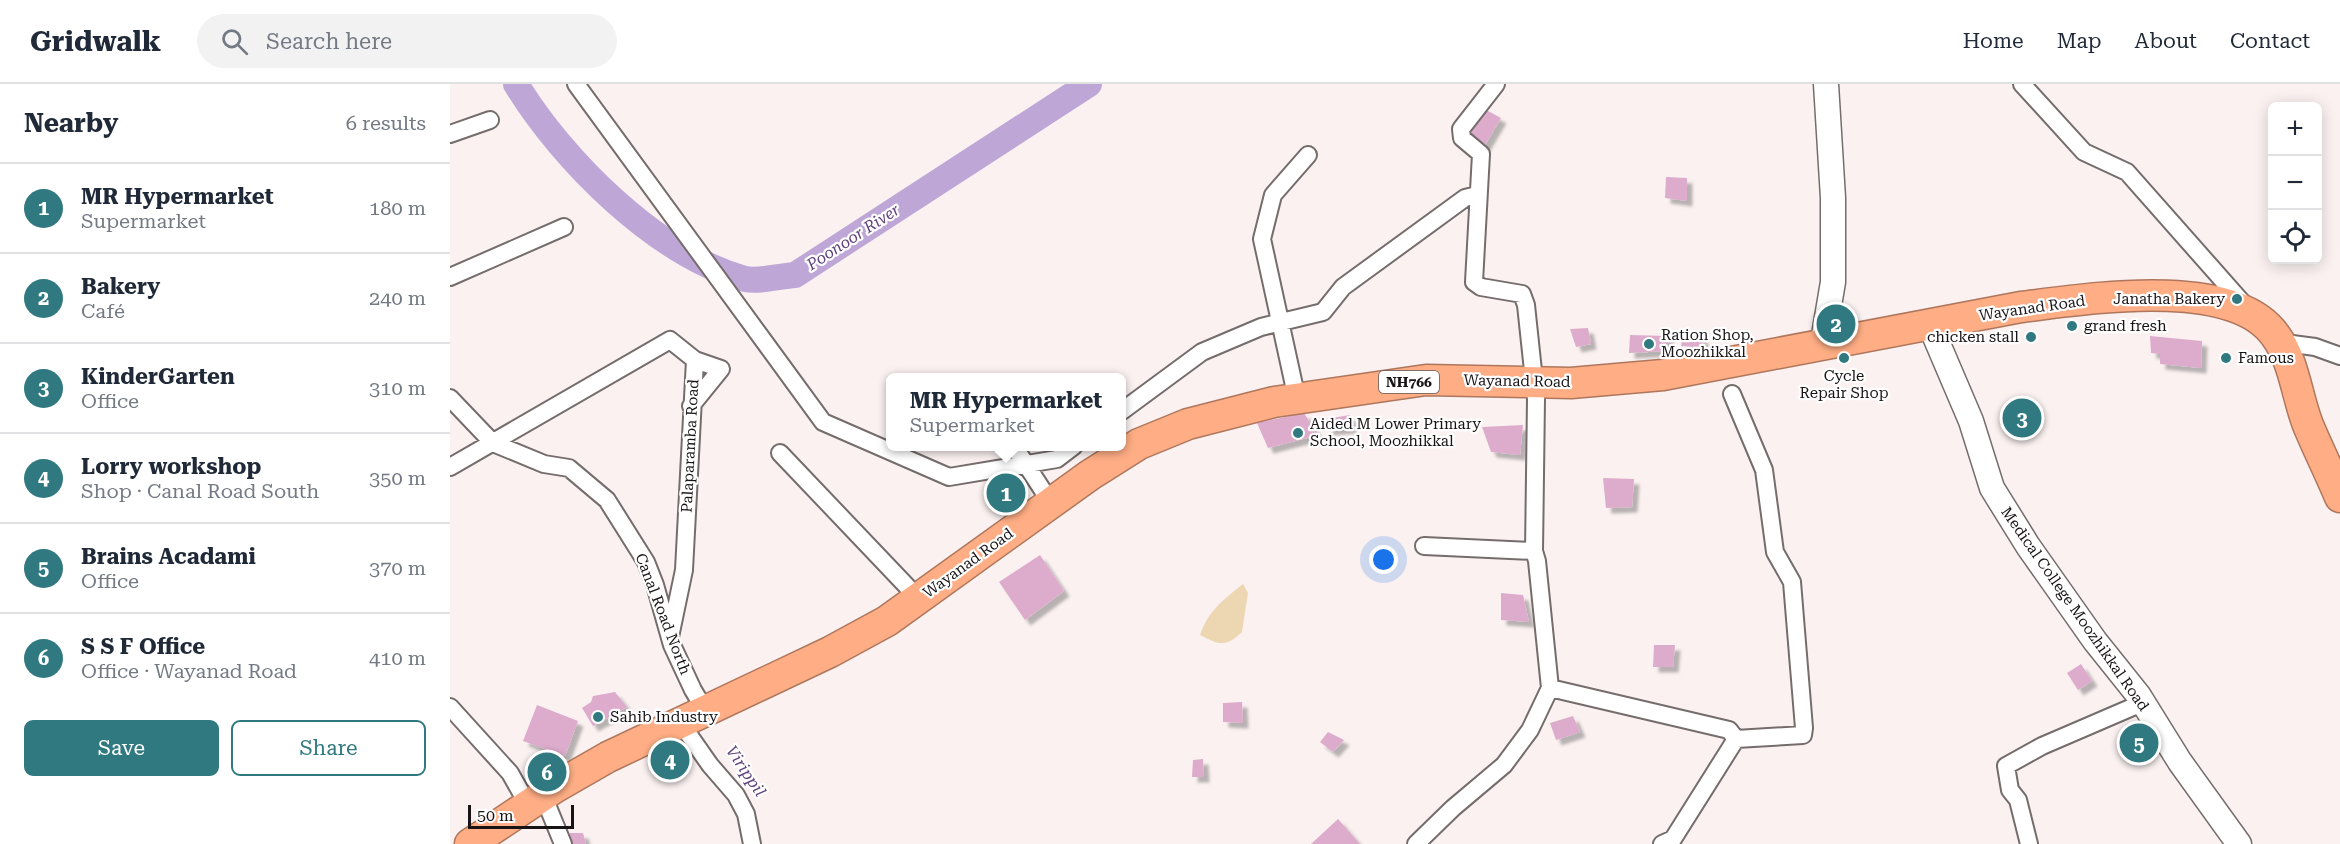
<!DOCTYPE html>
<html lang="en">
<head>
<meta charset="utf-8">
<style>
	:root { --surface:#fff; --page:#f2f2f3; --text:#1f2937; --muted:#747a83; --line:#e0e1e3; --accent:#307980 }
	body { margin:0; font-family:"Roboto Serif",serif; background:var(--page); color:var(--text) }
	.controls { position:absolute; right:18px; top:18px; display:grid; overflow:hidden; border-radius:9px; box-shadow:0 3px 15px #0003 }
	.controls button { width:54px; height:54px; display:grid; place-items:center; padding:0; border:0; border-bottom:2px solid var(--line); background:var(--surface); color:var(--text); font:30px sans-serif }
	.scale { position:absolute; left:18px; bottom:15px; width:106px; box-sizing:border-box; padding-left:6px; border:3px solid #181415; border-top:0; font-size:16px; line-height:21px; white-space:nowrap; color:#181415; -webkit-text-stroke:4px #fff; paint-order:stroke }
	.you { position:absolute; left:934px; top:476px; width:21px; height:21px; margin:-15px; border:4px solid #fff; border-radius:50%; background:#1a73e8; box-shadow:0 0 0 9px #1a73e833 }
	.badge { display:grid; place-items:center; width:39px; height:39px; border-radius:50%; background:var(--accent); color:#fff; font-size:20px; font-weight:700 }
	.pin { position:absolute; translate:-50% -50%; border:3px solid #fff; box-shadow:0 2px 6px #0006 }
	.popup { position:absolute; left:436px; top:289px; width:240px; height:78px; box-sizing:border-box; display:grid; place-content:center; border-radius:9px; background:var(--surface); filter:drop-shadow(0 2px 4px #0005); font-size:20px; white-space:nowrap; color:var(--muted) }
	.popup b { font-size:22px; color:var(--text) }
	.popup::after { content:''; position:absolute; left:50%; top:100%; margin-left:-12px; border:12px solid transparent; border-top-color:var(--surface) }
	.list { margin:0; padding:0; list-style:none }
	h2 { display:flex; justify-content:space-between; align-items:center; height:78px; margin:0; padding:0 24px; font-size:26px }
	h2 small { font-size:20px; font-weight:400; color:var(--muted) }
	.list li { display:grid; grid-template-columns:39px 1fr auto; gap:18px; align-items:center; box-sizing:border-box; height:90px; padding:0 24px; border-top:2px solid var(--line) }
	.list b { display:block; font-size:22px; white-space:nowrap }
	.list p { margin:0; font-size:20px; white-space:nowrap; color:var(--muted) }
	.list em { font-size:20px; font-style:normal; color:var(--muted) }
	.actions { display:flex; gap:12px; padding:18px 24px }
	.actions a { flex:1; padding:14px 0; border:2px solid var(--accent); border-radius:9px; text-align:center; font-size:21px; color:var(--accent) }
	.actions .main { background:var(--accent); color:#fff }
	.icon { flex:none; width:33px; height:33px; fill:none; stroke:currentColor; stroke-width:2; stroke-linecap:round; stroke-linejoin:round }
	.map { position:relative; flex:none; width:1890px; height:760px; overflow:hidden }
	header { display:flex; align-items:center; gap:36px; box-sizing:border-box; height:84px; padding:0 30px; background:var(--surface); border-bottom:2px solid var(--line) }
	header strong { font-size:28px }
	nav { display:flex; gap:33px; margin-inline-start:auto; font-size:21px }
	.search { width:420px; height:54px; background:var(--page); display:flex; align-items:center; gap:15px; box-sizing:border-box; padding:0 21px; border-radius:33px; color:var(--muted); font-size:22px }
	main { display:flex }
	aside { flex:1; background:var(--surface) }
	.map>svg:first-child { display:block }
</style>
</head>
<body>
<header>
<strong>Gridwalk</strong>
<div class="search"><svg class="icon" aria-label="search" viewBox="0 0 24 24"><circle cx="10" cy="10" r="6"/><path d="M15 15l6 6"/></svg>Search here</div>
<nav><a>Home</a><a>Map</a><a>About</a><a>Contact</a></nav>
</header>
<main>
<aside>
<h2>Nearby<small>6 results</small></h2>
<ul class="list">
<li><span class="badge">1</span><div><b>MR Hypermarket</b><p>Supermarket</p></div><em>180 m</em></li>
<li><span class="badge">2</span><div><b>Bakery</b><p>Café</p></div><em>240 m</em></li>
<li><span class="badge">3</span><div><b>KinderGarten</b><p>Office</p></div><em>310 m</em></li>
<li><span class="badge">4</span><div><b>Lorry workshop</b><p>Shop · Canal Road South</p></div><em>350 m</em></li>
<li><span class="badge">5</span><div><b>Brains Acadami</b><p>Office</p></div><em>370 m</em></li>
<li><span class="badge">6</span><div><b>S S F Office</b><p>Office · Wayanad Road</p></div><em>410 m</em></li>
</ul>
<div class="actions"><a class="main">Save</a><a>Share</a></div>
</aside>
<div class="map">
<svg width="1890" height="760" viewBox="0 0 1890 760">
	<defs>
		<filter id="shadow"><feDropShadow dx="5.5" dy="5.5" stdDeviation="1.5" flood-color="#0004"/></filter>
	</defs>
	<rect width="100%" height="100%" fill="#fbf1f1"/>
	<!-- green -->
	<path fill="#edd7b2" d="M793 500 798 509 792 548C775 564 770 561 750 551 758 527 774 515 793 500Z"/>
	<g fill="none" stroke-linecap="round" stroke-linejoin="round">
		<!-- river -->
		<path stroke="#bea7d7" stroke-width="26" d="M66 0C112 76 207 171 295 195 309 198 330 192 345 191L639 0"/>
	</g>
	<!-- building -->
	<path fill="#ddaccc" filter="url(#shadow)" d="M1027 21 1051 34 1032 66 1013 56Z
		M1216 93 1237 94V117L1215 114Z
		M1138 244 1141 260 1126 263 1120 245Z
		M1180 251 1218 252V267L1179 269Z
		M1233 252 1253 253 1252 263 1231 262Z
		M1700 252 1752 257 1751 284 1710 280V270L1701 269Z
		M854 329 868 351 818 364 807 339Z
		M900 331 901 344 878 346 876 335Z
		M1073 341 1070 371 1041 368 1032 343Z
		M1153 394 1184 395 1182 423 1156 424Z
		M590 471 614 507 575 536 549 498Z
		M1051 509 1073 511 1079 538 1051 536Z
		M1204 561H1225L1223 583H1203Z
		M1631 580 1642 597 1628 606 1617 589Z
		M165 608 177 623 143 642 132 624 141 618 143 612Z
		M792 618 793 639 773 638V619Z
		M87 621 128 637 115 672 73 657Z
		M1123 632 1130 648 1106 656 1100 639Z
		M878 648 894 656 883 668 870 658Z
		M104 673 115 684 90 699 78 679Z
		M753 675 754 693H742L743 676Z
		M888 735 910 760H861Z
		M120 749H133L136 760H119Z"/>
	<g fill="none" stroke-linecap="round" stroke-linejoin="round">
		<defs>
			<path id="street" d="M126 0 373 338 499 393 607 375 624 362
				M1572 0 1634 68 1677 88 1799 226
				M0 50 40 36
				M0 193 114 143
				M1829 258 1865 263 1890 272
				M1282 310 1314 386 1325 468 1342 498 1354 644 1353 651 1286 655
				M0 314 43 359 94 380 119 384 157 416 196 478 205 501 222 561 243 606 255 626
				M847 315 812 155 823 111 858 71
				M241 322 271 285 245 276
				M672 327 752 268 811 243 873 228 893 203 1015 114 1027 111
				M564 362 601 419
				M330 369 469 515
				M0 383 220 256 245 276 234 486 220 553
				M974 462 1084 467
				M1100 604 1279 646 1286 655 1223 755 1212 760
				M0 623 60 689 78 721
				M230 638 260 681 286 711 296 730 302 760
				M93 711 113 760
				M966 760 1003 724 1054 681 1080 646 1100 604 1087 477 1084 467 1086 315 1076 221 1072 210 1031 203 1024 198 1031 70 1012 54 1011 45 1046 0
				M1579 760 1568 716 1560 706 1556 682 1592 662 1692 619"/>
			<path id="secondary" d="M1480 241 1521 337 1542 404 1578 462 1645 557 1689 612 1730 678 1789 760
				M1372 263 1383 198V114L1376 0"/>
			<path id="highway" d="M20 760 104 704 158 673 380 568 437 537 640 391 689 360 738 340 824 318 976 296 1121 299 1213 291 1571 223C1636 215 1782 191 1825 251 1844 276 1847 313 1858 341 1868 365 1880 389 1890 413"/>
		</defs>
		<!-- street casing -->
		<use href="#street" stroke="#756c6c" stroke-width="20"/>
		<!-- secondary casing -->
		<use href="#secondary" stroke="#756c6c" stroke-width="27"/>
		<!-- highway casing -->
		<use href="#highway" stroke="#ae775d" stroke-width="33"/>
		<!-- street -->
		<use href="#street" stroke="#fff" stroke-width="16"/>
		<!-- secondary -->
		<use href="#secondary" stroke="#fff" stroke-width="24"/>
		<!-- highway -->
		<use href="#highway" stroke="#fead84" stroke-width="30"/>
	</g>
	<!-- markers -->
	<g fill="#307980" stroke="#fff" stroke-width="2">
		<circle cx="1787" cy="215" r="6"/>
		<circle cx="1622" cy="242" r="6"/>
		<circle cx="1581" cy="253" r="6"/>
		<circle cx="1199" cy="260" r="6"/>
		<circle cx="1394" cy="274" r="6"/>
		<circle cx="1776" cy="274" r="6"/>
		<circle cx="848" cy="349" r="6"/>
		<circle cx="148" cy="633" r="6"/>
	</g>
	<g text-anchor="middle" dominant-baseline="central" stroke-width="4.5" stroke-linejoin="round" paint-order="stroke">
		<!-- shield labels -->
		<rect fill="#fff" stroke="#5d5a5b" stroke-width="1.5" x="929" y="287" width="60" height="22" rx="4.5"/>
		<g font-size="14" font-weight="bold" fill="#181415">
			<text x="959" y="298">NH766</text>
		</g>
		<!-- poi labels -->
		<g font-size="15" fill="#181415" stroke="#fff" text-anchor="start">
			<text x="1775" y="215" text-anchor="end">Janatha Bakery</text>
			<text x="1634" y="242">grand fresh</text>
			<text x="1211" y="251">Ration Shop,<tspan x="1211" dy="17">Moozhikkal</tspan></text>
			<text x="1569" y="253" text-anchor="end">chicken stall</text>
			<text x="1788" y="274">Famous</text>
			<text x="1394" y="292" text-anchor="middle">Cycle<tspan x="1394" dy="17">Repair Shop</tspan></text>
			<text x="860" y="340">Aided M Lower Primary<tspan x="860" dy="17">School, Moozhikkal</tspan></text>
			<text x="160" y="633">Sahib Industry</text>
		</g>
		<!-- street labels -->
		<g font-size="15" fill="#181415" stroke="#fff">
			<text transform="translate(1582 224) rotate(-8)">Wayanad Road</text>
			<text transform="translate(1067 297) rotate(1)">Wayanad Road</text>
			<text transform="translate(240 362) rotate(-87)">Palaparamba Road</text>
			<text transform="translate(518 479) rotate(-36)">Wayanad Road</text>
			<text transform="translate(1625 525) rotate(55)">Medical College Moozhikkal Road</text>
			<text transform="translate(213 530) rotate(69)">Canal Road North</text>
		</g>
		<!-- water labels -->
		<g font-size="16" font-style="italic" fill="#5f407c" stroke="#fff">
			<text transform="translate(403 153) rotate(-33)">Poonoor River</text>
			<text transform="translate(296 687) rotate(56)">Virippil</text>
		</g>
	</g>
</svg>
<div class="controls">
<button>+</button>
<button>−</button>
<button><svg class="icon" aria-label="locate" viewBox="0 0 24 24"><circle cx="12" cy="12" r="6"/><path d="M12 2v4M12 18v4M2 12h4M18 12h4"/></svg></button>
</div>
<div class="scale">50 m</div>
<div class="you"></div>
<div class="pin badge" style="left:556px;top:409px">1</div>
<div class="popup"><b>MR Hypermarket</b>Supermarket</div>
<div class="pin badge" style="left:1386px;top:240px">2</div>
<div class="pin badge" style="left:1572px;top:334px">3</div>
<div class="pin badge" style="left:220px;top:676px">4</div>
<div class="pin badge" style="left:1689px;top:659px">5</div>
<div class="pin badge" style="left:97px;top:688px">6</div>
</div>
</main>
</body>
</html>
